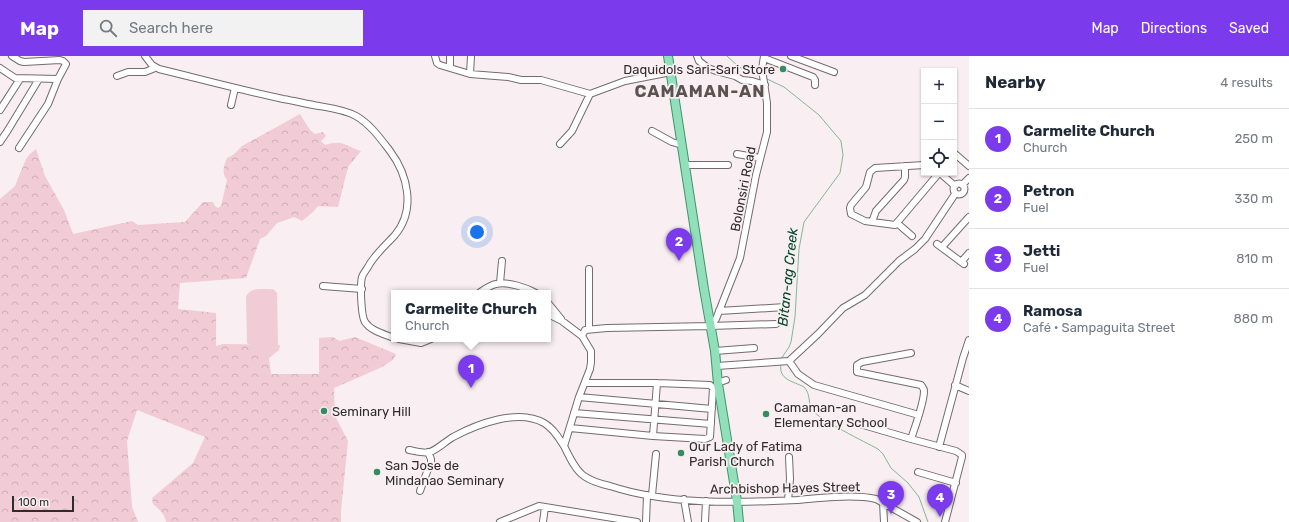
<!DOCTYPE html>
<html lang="en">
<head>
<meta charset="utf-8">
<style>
	:root { --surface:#fff; --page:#f2f2f3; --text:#1f2937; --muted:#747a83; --line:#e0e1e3; --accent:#7c3aed }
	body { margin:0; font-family:Rubik,sans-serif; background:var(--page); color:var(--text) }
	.controls { position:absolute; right:12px; top:12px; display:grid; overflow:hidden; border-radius:0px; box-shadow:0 1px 3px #0004 }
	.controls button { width:36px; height:36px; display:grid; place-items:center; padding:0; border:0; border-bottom:1px solid var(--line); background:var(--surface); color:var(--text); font:20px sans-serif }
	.scale { position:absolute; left:12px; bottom:10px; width:62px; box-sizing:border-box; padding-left:4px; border:2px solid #302c2d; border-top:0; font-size:11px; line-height:14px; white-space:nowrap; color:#302c2d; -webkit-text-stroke:3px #f9eef1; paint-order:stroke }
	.you { position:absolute; left:477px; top:176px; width:14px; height:14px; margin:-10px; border:3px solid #fff; border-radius:50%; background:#1a73e8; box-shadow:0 0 0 6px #1a73e833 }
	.badge { display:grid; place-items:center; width:26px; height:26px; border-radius:50%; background:var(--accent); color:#fff; font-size:13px; font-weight:700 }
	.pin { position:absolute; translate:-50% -33px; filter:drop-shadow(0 1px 2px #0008) }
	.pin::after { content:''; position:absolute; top:21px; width:14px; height:12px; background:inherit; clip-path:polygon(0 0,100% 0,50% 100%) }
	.popup { position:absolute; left:391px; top:234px; width:160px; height:52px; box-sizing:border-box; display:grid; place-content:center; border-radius:0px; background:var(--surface); filter:drop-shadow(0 1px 3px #0005); font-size:13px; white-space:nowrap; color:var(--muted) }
	.popup b { font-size:15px; color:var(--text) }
	.popup::after { content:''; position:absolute; left:50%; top:100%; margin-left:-8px; border:8px solid transparent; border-top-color:var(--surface) }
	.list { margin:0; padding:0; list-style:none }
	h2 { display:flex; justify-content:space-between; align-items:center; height:52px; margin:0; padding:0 16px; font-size:17px }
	h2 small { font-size:13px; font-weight:400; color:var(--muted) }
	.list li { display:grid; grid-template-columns:26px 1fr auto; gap:12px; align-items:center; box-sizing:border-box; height:60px; padding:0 16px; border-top:1px solid var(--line) }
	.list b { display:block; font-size:15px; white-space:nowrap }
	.list p { margin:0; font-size:13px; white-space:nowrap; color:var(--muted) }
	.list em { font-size:13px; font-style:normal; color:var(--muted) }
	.icon { flex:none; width:22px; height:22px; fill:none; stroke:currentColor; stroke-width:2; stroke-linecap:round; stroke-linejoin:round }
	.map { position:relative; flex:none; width:969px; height:466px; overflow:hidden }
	header { display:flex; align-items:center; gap:24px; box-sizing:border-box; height:56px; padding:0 20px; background:var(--accent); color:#fff }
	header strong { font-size:19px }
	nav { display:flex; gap:22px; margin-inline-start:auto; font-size:14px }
	.search { width:280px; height:36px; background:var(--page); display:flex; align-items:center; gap:10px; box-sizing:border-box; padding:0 14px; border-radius:0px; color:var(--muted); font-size:15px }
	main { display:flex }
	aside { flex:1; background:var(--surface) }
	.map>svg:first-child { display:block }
</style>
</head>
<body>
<header>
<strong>Map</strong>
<div class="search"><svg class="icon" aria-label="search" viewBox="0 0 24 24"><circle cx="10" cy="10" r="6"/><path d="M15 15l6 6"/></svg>Search here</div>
<nav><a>Map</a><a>Directions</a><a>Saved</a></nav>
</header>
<main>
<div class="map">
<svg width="969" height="466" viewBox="0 0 969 466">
	<defs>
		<pattern id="forest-crowns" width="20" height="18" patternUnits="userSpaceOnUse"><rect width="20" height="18" fill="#f1cbd6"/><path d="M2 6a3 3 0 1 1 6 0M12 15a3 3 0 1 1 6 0" fill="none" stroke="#cfaeb8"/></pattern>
	</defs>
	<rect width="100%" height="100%" fill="#f9eef1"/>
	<!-- forest -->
	<path fill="url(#forest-crowns)" d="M300 58 310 74 315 78 323 76 326 80 321 85 325 89C343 83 345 90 361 95L348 111 338 151 318 150 314 155 302 165 294 161 277 167 266 180 260 183 246 222 180 227 178 253 216 257V290L223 288 280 289 279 294 269 302 271 318H319V282L333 281 339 285 355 281 396 298 393 304 380 312 334 332 335 360 348 385 341 455V466H166C165 458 159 453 153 448L152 442 193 407 205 381 137 354 127 385 132 451 138 466H0V143L15 130 26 103 30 98 36 93 45 120 64 154 73 178 132 165 138 169 185 166 203 146H213L215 150 218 152 221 150 227 124C221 116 224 110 227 102L233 99 242 90Z"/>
	<!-- garden -->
	<path fill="#f1cbd6" d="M273 233 277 237 278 289 262 298 247 287 246 241C250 230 263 234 273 233Z"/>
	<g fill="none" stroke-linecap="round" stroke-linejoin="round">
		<!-- stream -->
		<path stroke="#80b797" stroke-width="1" d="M727 0 739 11 760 20
			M767 23 784 31 819 59 841 85 843 99 840 117 804 166 799 193 795 261 791 286 789 291 781 303
			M781 308C778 324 793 325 804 331 811 338 808 348 812 354 820 364 865 386 878 393L883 398 891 412 908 427 919 441 928 466"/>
		<defs>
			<path id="minor" d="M12 0 20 5 24 6 60 4 63 5 66 8 58 23 48 48 19 92
				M145 0 152 9 159 13C200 23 241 34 283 43 295 45 307 48 319 50 331 52 345 54 356 60 370 68 380 82 390 95 408 119 416 154 395 179 386 189 374 199 368 211 366 214 363 218 362 221 360 229 361 260 365 266 371 275 384 278 394 282
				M435 0 437 7 440 9 470 18 508 21 521 24H541L590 38
				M450 0V11
				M697 0 699 5 708 12 716 15 735 20 742 24 752 25 765 29
				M791 0 834 16
				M764 2 813 21 815 24V29
				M0 12 15 22 58 23
				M470 18 471 0
				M117 20 128 16H145L155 12
				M231 49 235 32
				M0 54 20 23
				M652 75 672 86 682 89
				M0 86 8 74 39 23
				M560 88 572 75 590 38 625 25 671 16
				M954 97 969 110
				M737 98 760 102
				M686 109H728
				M924 109 875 112 870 116 866 131 851 149 850 152 851 158 865 165 895 169 939 117
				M940 117 955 130
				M953.5 133a5.5 5.5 0 1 1 11 0a5.5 5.5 0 1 1-11 0Z
				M962 129 969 122
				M872 166 876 155 904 124 905 121V110
				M897 167 912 180
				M937 188 964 208
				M942 191 969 161
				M962 205 969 197
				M589 213V273
				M500 227 502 205
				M323 230 362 233
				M479 237C485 233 490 229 496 228 507 225 527 232 536 237
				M548 247 561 263
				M719 255 785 251
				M548 258 562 265 582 280
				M776 268 710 270 607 272 585 274 582 280 591 295V306L590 313 579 341 564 390C569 400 575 414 584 420 591 425 601 428 610 430 668 449 736 447 797 444 820 442 854 438 876 443L917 466
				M710 270 716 263 740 202 756 119 767 76V47L762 13 764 0
				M399 283 421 287 431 283
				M715 295 754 292
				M911 297 862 306 857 309V316L921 329C923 332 924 332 924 335 924 347 915 371 911 383L956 395 962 399V401L945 466
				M789 305 818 278 843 252 865 239 899 205 915 193 925 183 955 138
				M789 305 798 318 814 329 919 359
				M717 310 789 305
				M718 328 720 326 726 324
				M955 329 969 335
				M579 341 712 353
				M574 357 711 368
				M860 368 911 383
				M570 372 653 380 705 383 710 381 713 332 710 329 657 327H585
				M653 380 657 327
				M939 391 963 302 969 284
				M409 394C415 395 425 398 430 396 438 393 446 385 453 381 477 368 519 352 544 367 553 372 559 382 564 390
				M918 416 956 427
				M420 435 428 413 431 407V403L428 396
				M652 439 656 398
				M684 443 688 466
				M788 444 790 423 789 401
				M883 446 884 466
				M500 466 539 450 637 466
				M543 466 545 451
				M646 466 647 439
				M705 466 706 445"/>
			<path id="major" d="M668 0 704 233 715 295 718 328 737 445 739 466"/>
		</defs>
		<!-- minor casing -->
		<use href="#minor" stroke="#746b6e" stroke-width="8"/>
		<!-- major casing -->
		<use href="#major" stroke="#40946b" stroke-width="10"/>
		<!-- minor -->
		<use href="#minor" stroke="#fff" stroke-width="6"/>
		<!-- major -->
		<use href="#major" stroke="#92e0bb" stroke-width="8"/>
	</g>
	<!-- markers -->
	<g fill="#348d61" stroke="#f9eef1" stroke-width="1.5">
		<circle cx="783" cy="13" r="4"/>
		<circle cx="324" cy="355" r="4"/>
		<circle cx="766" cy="358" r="4"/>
		<circle cx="681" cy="397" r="4"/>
		<circle cx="377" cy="416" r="4"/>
	</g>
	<g text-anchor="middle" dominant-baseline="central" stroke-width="3.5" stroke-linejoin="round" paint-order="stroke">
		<!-- poi labels -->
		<g font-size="13" fill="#302c2d" stroke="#f9eef1" text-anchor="start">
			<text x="775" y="13" text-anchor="end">Daquidols Sari-Sari Store</text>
			<text x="774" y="351">Camaman-an<tspan x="774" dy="15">Elementary School</tspan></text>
			<text x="332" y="355">Seminary Hill</text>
			<text x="689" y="390">Our Lady of Fatima<tspan x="689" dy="15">Parish Church</tspan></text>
			<text x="385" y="409">San Jose de<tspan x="385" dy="15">Mindanao Seminary</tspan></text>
		</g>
		<!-- street labels -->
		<g font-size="13" fill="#302c2d" stroke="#f9eef1">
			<text transform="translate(743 133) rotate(-79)">Bolonsiri Road</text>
			<text transform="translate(785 432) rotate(-1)">Archbishop Hayes Street</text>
		</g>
		<!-- water labels -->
		<g font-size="14" font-style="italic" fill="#00482a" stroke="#f9eef1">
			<text transform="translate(788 221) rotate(-84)">Bitan-ag Creek</text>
		</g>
		<!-- district labels -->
		<g font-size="17" font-weight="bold" letter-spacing="1" fill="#5b5254" stroke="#f9eef1">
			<text x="700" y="35">CAMAMAN-AN</text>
		</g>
	</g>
</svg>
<div class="controls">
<button>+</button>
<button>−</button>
<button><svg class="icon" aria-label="locate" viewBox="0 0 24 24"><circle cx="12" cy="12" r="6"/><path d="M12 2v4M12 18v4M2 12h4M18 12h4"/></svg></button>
</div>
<div class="scale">100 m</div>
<div class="you"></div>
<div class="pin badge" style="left:471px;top:332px">1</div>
<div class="popup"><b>Carmelite Church</b>Church</div>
<div class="pin badge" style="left:679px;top:205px">2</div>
<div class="pin badge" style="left:891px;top:458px">3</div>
<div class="pin badge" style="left:940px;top:461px">4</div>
</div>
<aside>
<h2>Nearby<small>4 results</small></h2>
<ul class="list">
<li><span class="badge">1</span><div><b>Carmelite Church</b><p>Church</p></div><em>250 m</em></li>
<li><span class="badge">2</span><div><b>Petron</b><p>Fuel</p></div><em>330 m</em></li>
<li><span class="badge">3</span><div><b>Jetti</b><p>Fuel</p></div><em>810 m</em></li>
<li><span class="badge">4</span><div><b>Ramosa</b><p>Café · Sampaguita Street</p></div><em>880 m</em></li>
</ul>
</aside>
</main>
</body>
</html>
